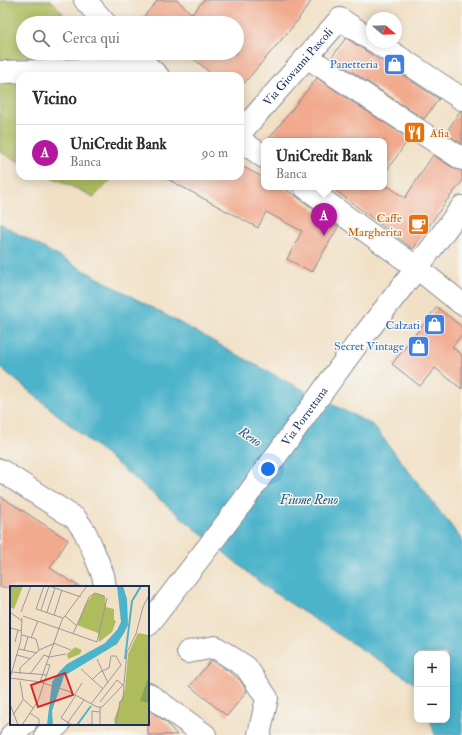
<!DOCTYPE html>
<html lang="it">
<head>
<meta charset="utf-8">
<style>
	:root { --surface:#fff; --page:#f7f7f7; --text:#2b2b33; --muted:#7c7c81; --line:#e1e1e2; --accent:#b5179e }
	body { margin:0; font-family:"IM FELL Double Pica",serif; background:var(--page); color:var(--text) }
	.controls { position:absolute; right:12px; bottom:12px; display:grid; overflow:hidden; border-radius:8px; box-shadow:0 2px 10px #0003 }
	.controls button { width:36px; height:36px; display:grid; place-items:center; padding:0; border:0; border-bottom:1px solid var(--line); background:var(--surface); color:var(--text); font:20px sans-serif }
	.compass { position:absolute; left:366px; top:12px; width:36px; height:36px; border-radius:50%; background:var(--surface); box-shadow:0 2px 10px #0003; rotate:109deg }
	.you { position:absolute; left:268px; top:469px; width:14px; height:14px; margin:-10px; border:3px solid #fff; border-radius:50%; background:#1a73e8; box-shadow:0 0 0 6px #1a73e833 }
	.badge { display:grid; place-items:center; width:26px; height:26px; border-radius:50%; background:var(--accent); color:#fff; font-size:13px; font-weight:700 }
	.pin { position:absolute; translate:-50% -33px; filter:drop-shadow(0 1px 2px #0008) }
	.pin::after { content:''; position:absolute; top:21px; width:14px; height:12px; background:inherit; clip-path:polygon(0 0,100% 0,50% 100%) }
	.popup { position:absolute; left:261px; top:138px; width:126px; height:52px; box-sizing:border-box; display:grid; place-content:center; border-radius:8px; background:var(--surface); filter:drop-shadow(0 1px 3px #0005); font-size:13px; white-space:nowrap; color:var(--muted) }
	.popup b { font-size:15px; color:var(--text) }
	.popup::after { content:''; position:absolute; left:50%; top:100%; margin-left:-8px; border:8px solid transparent; border-top-color:var(--surface) }
	.list { margin:0; padding:0; list-style:none }
	h2 { display:flex; justify-content:space-between; align-items:center; height:52px; margin:0; padding:0 16px; font-size:17px }
	h2 small { font-size:13px; font-weight:400; color:var(--muted) }
	.list li { display:grid; grid-template-columns:26px 1fr auto; gap:12px; align-items:center; box-sizing:border-box; height:56px; padding:0 16px; border-top:1px solid var(--line) }
	.list b { display:block; font-size:15px; white-space:nowrap }
	.list p { margin:0; font-size:13px; white-space:nowrap; color:var(--muted) }
	.list em { font-size:13px; font-style:normal; color:var(--muted) }
	.icon { flex:none; width:22px; height:22px; fill:none; stroke:currentColor; stroke-width:2; stroke-linecap:round; stroke-linejoin:round }
	.map { position:relative; flex:none; width:462px; height:735px; overflow:hidden }
	.search { position:absolute; background:var(--surface); box-shadow:0 2px 10px #0003; left:16px; top:16px; width:228px; height:44px; display:flex; align-items:center; gap:10px; box-sizing:border-box; padding:0 14px; border-radius:22px; color:var(--muted); font-size:15px }
	.panel { position:absolute; background:var(--surface); box-shadow:0 2px 10px #0003; left:16px; top:72px; width:228px; height:108px; border-radius:12px }
	.map>svg:first-child { display:block }
</style>
</head>
<body>
<div class="map">
<svg width="462" height="735" viewBox="0 0 462 735">
	<rect width="100%" height="100%" fill="#f6f6f2"/>
	<filter id="ink" filterUnits="userSpaceOnUse"><feTurbulence type="fractalNoise" baseFrequency=".025" numOctaves="2"/><feDisplacementMap in="SourceGraphic" scale="8" xChannelSelector="R" yChannelSelector="G"/><feConvolveMatrix kernelMatrix="1 2 1 2 8 2 1 2 1" color-interpolation-filters="sRGB"/></filter>
	<filter id="wash" filterUnits="userSpaceOnUse"><feTurbulence type="fractalNoise" baseFrequency=".012" numOctaves="4" result="noise"/><feDisplacementMap in="SourceGraphic" scale="16" xChannelSelector="R" yChannelSelector="G"/><feGaussianBlur stdDeviation="0.9" result="paint"/><feColorMatrix in="noise" values="0 0 0 0 0 0 0 0 0 0 0 0 0 0 0 0 0 1.4 0 .05"/><feComposite in="paint" operator="in"/></filter>
	<g filter="url(#wash)">
		<rect width="100%" height="100%" fill="#f1e0c5"/>
		<!-- green -->
		<path fill="#aebc5e" stroke="#64765e" d="M5 0H51L71 23H23V53H97L116 76H20V162L0 152V2Z
			M50 176H115L94 197Z"/>
		<!-- water -->
		<path fill="#4bb3ca" stroke="#337194" d="M0 224 280 378 373 425 462 540V735H435L430 720H447V654H417V685L268 589 0 367Z"/>
		<g id="blocks">
			<!-- building -->
			<path fill="#f1aa8e" d="M158 0H177L192 14 204 0H312L299 18H300L240 88V76H214L187 53H237V23H138Z
				M346 38 439 99 424 119 331 58Z
				M317 78 409 139 384 174V141H267Z
				M460 111H462V144L446 133Z
				M433 155 455 169 462 171V182L444 204 413 249 331 187H389L405 198Z
				M240 165 264 178V187H280L296 196 338 227 312 272 287 259 302 231 266 212 258 228 162 176H240Z
				M437 307 462 327V334L452 347 462 355V389L435 368 420 386 392 364Z
				M0 496 68 540 50 568 80 587H0Z
				M211 660 227 670 240 680 247 691 227 716 190 686Z
				M148 709 166 722 177 735H148Z"/>
		</g>
	</g>
	<g filter="url(#ink)">
		<use href="#blocks" fill-opacity="0" stroke="#868892" stroke-width="1"/>
		<g fill="none" stroke-linecap="round" stroke-linejoin="round">
			<defs>
				<g id="minor">
					<path d="M376 42 462 99"/>
					<path d="M307 57 462 159"/>
					<path d="M0 72 120 69 146 66"/>
					<path id="s1" d="M240 133 340 19 372 40"/>
					<path d="M417 268 462 304"/>
					<path d="M0 470 76 519 85 532 93 550 103 575 105 587"/>
					<path d="M188 652 215 647 246 667 267 698 259 735"/>
					<path d="M148 694 205 735"/>
					<path d="M12 735 25 724"/>
				</g>
				<g id="major">
					<path d="M85 0 105 23"/>
					<path d="M133 53 158 76"/>
					<path d="M240 140 264 157"/>
					<path d="M305 187 417 268"/>
					<path id="s2" d="M148 625 241 504 357 344 417 268 462 207"/>
					<path d="M46 735 59 724"/>
				</g>
			</defs>
			<!-- minor casing -->
			<use href="#minor" stroke="#868892" stroke-width="24"/>
			<!-- major casing -->
			<use href="#major" stroke="#868892" stroke-width="24"/>
			<!-- minor -->
			<use href="#minor" stroke="#fff" stroke-width="22"/>
			<!-- major -->
			<use href="#major" stroke="#fff" stroke-width="22"/>
		</g>
	</g>
	<!-- icons -->
	<defs>
		<symbol id="shop-square" viewBox="-11 -11 22 22"><rect x="-9" y="-9" width="18" height="18" rx="4" fill="#3f7fe0" stroke="#f6f6f2"/><path d="M-5-2.5h2.3a2.7 3.5 0 0 1 5.4 0H5L5.5 6h-11ZM-1.5-2.5h3a1.5 2.3 0 0 0-3 0Z" fill="#fff"/></symbol>
		<symbol id="restaurant-square" viewBox="-11 -11 22 22"><rect x="-9" y="-9" width="18" height="18" rx="4" fill="#e8710a" stroke="#f6f6f2"/><path d="M-5-6h1v4h1v-4h1v4h1v-4h1v5L-1.5 .5V6h-2V.5L-5-1ZM5-6V6H3V1.5H1.5Q1.5-4 5-6Z" fill="#fff"/></symbol>
		<symbol id="cafe-square" viewBox="-11 -11 22 22"><rect x="-9" y="-9" width="18" height="18" rx="4" fill="#e8710a" stroke="#f6f6f2"/><path d="M-5.5-4.5H6V0H3Q3 3.5 0 3.5H-2.5Q-5.5 3.5-5.5 0ZM3-3.2v2h1.7v-2ZM-6 4.5H4V6H-6Z" fill="#fff"/></symbol>
	</defs>
	<g fill-rule="evenodd">
		<use href="#shop-square" x="382" y="52" width="25" height="25"/>
		<use href="#restaurant-square" x="402" y="120" width="25" height="25"/>
		<use href="#cafe-square" x="406" y="212" width="25" height="25"/>
		<use href="#shop-square" x="422" y="312" width="25" height="25"/>
		<use href="#shop-square" x="406" y="334" width="25" height="25"/>
	</g>
	<g text-anchor="middle" dominant-baseline="central" stroke-width="3" stroke-linejoin="round" paint-order="stroke">
		<!-- shop labels -->
		<g font-size="12" fill="#366cbe" stroke="#f6f6f2" text-anchor="end">
			<text x="378" y="64">Panetteria</text>
			<text x="420" y="325">Calzati</text>
			<text x="404" y="346">Secret Vintage</text>
		</g>
		<!-- street labels -->
		<g font-size="12" fill="#1b2f5e" stroke="#f6f6f2">
			<text stroke="none"><textPath href="#s1" startOffset="88">Via Giovanni Pascoli</textPath></text>
			<text stroke="none"><textPath href="#s2" startOffset="261">Via Porrettana</textPath></text>
		</g>
		<!-- food labels -->
		<g font-size="12" fill="#c56008" stroke="#f6f6f2" text-anchor="start">
			<text x="430" y="133">Afia</text>
			<text x="402" y="218" text-anchor="end">Caffe<tspan x="402" dy="14">Margherita</tspan></text>
		</g>
		<!-- water labels -->
		<g font-size="13" font-style="italic" fill="#29577e" stroke="#f6f6f2">
			<text transform="translate(250 437) rotate(34)">Reno</text>
			<text x="309" y="500">Fiume Reno</text>
		</g>
	</g>
	<!-- overview -->
	<g transform="translate(10 586)">
		<rect width="139" height="139" fill="#f1e0c5"/>
		<path d="M0 0H13L4 23 0 21ZM84 7 95 10 96 21 104 23V34L106 35 102 46 89 56 88 47 67 39 75 19ZM128 47 139 49V139H105L104 134 115 103 118 68ZM65 61 72 64 70 68 58 73 57 68Z" fill="#aebc5e"/>
		<path d="M139 89V117L130 115Z" fill="#8aa455"/>
		<path d="M107 0H113L117 13 118 39 114 47 107 58 54 90 42 125 43 139H37L42 96 49 86 57 78 95 57 107 44 111 36Z" fill="#4bb3ca"/>
		<path fill="none" stroke="#4bb3ca" stroke-width="2" d="M115 73 122 15 131 0M67 139 81 120"/>
		<path fill="none" stroke="#9b999c" stroke-width="1" d="M34 0 26 23 53 32M39 0 71 11M31 24 39 0M0 26 12 35M11 26 21 0M37 26 45 2M44 29 52 4M13 30 87 56 97 12M55 30 66 39M0 42 12 45M63 48 79 11 85 7 94 10M12 49 26 53 29 64M21 52 28 35M5 56 8 44M43 57 61 64M9 63 27 67M14 64 18 51M7 69 21 73M87 73 98 97M71 83 93 103M2 86 37 89M10 88V82L29 64 43 58M20 88 34 69 39 71 56 68M0 92 11 54 12 32M0 92 30 96 58 105 87 121H92L114 98 117 66 126 48 133 21 139 9M83 93 90 86 99 82M10 95 13 113 23 122M30 96 52 34 77 0M34 97 40 79 36 78M65 108 72 97M90 116 107 94 114 100 113 114 110 115 106 139M0 118 8 139M81 118 111 79 106 70H101L99 82M20 127 29 133V139M3 129 13 114M12 139 28 115 34 97M56 139 74 114M62 139 51 132 66 109M74 139 82 138V125L90 126V121M90 139V126"/>
		<path fill="#d62828" fill-opacity="0.15" stroke="#d62828" stroke-width="2" d="M55 87 63 109 28 121 21 99Z"/>
		<rect width="139" height="139" fill="none" stroke="#1b2f5e" stroke-width="2"/>
	</g>
</svg>
<div class="controls">
<button>+</button>
<button>−</button>
</div>
<svg class="compass" viewBox="-18 -18 36 36"><path d="M0-13l5 13h-10z" fill="#e53935"/><path d="M0 13l5-13h-10z" fill="#7c7c81"/></svg>
<div class="you"></div>
<div class="pin badge" style="left:324px;top:236px">A</div>
<div class="popup"><b>UniCredit Bank</b>Banca</div>
<div class="search"><svg class="icon" aria-label="search" viewBox="0 0 24 24"><circle cx="10" cy="10" r="6"/><path d="M15 15l6 6"/></svg>Cerca qui</div>
<section class="panel">
<h2>Vicino<small></small></h2>
<ul class="list">
<li><span class="badge">A</span><div><b>UniCredit Bank</b><p>Banca</p></div><em>90 m</em></li>
</ul>
</section>
</div>
</body>
</html>
